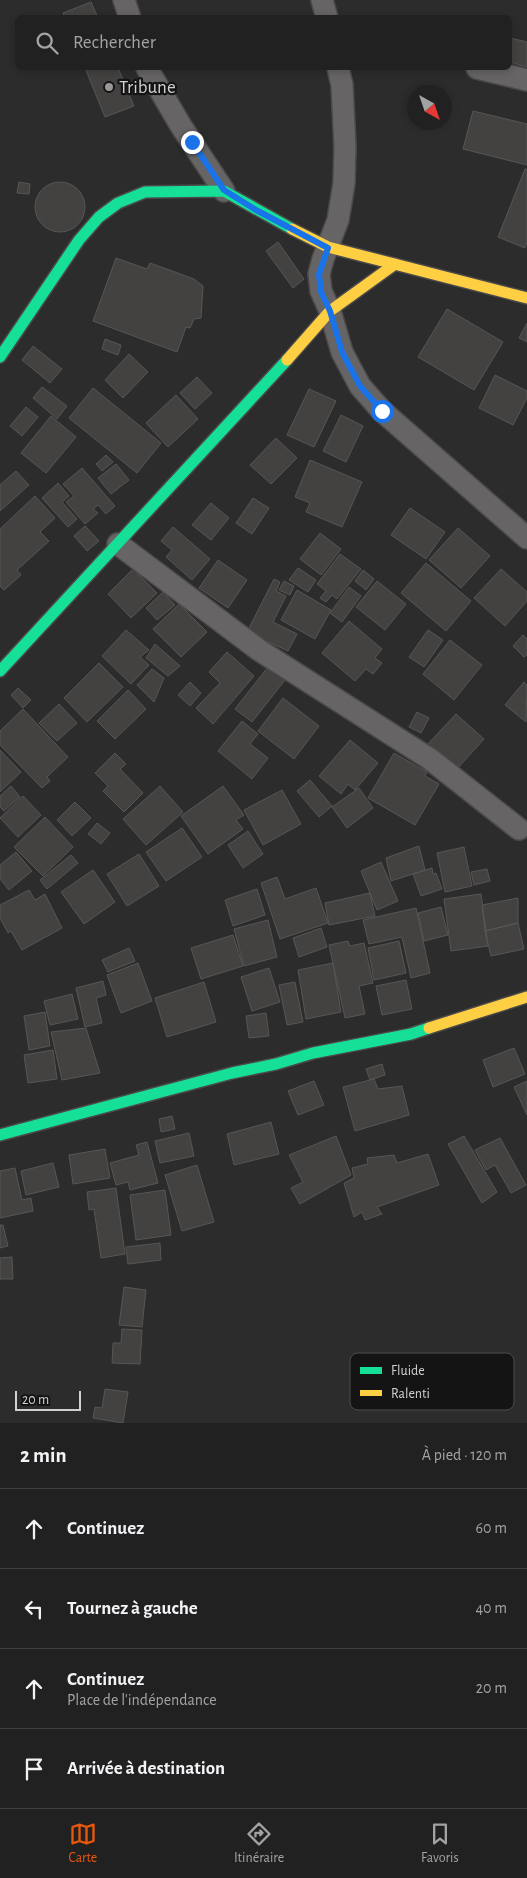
<!DOCTYPE html>
<html lang="fr">
<head>
<meta charset="utf-8">
<style>
	:root { --surface:#222121; --page:#2a292a; --text:#f1f3f6; --muted:#a2a3a5; --line:#3f3e3f; --accent:#ea580c }
	body { margin:0; font-family:"Alegreya Sans",sans-serif; background:var(--page); color:var(--text) }
	.compass { position:absolute; left:407px; top:85px; width:45px; height:45px; border-radius:50%; background:var(--surface); box-shadow:0 2px 8px #0003; rotate:140deg }
	.scale { position:absolute; left:15px; bottom:12px; width:66px; box-sizing:border-box; padding-left:5px; border:2px solid #d3d0d0; border-top:0; font-size:14px; line-height:18px; white-space:nowrap; color:#d3d0d0; -webkit-text-stroke:4px #151414; paint-order:stroke }
	.stop { position:absolute; width:15px; height:15px; margin:-11px; border:4px solid #1a73e8; border-radius:50%; background:#fff }
	.stop.end { background:#1a73e8; border-color:#fff; box-shadow:0 1px 5px #0008 }
	.list { margin:0; padding:0; list-style:none }
	h2 { display:flex; justify-content:space-between; align-items:center; height:65px; margin:0; padding:0 20px; font-size:21px }
	h2 small { font-size:16px; font-weight:400; color:var(--muted) }
	.list li { display:grid; grid-template-columns:32px 1fr auto; gap:15px; align-items:center; box-sizing:border-box; height:80px; padding:0 20px; border-top:1px solid var(--line) }
	.list b { display:block; font-size:19px; white-space:nowrap }
	.list p { margin:0; font-size:16px; white-space:nowrap; color:var(--muted) }
	.list em { font-size:16px; font-style:normal; color:var(--muted) }
	.icon { flex:none; width:28px; height:28px; fill:none; stroke:currentColor; stroke-width:2; stroke-linecap:round; stroke-linejoin:round }
	.map { position:relative; flex:none; width:527px; height:1423px; overflow:hidden }
	.search { position:absolute; background:var(--surface); box-shadow:0 2px 8px #0003; left:15px; right:15px; top:15px; height:55px; display:flex; align-items:center; gap:12px; box-sizing:border-box; padding:0 18px; border-radius:8px; color:var(--muted); font-size:19px }
	.sheet { height:385px; background:var(--surface) }
	nav { display:flex; justify-content:space-around; align-items:center; box-sizing:border-box; height:70px; border-top:1px solid var(--line); background:var(--surface); font-size:14px; color:var(--muted) }
	nav a { display:grid; justify-items:center; gap:2px }
	nav .on { color:var(--accent) }
	.map>svg:first-child { display:block }
</style>
</head>
<body>
<div class="map">
<svg width="527" height="1423" viewBox="0 0 527 1423">
	<rect width="100%" height="100%" fill="#2d2c2c"/>
	<!-- building -->
	<path fill="#434241" stroke="#575656" d="M91 2 98 18H65L63 13Z
		M510 38 527 42V67L510 62Z
		M85 68H118L134 106 105 117Z
		M473 111 527 124V165L463 149Z
		M525 169H527V242L525 248 498 237Z
		M35 207a25 25 0 1 1 50 0a25 25 0 1 1-50 0Z
		M19 182 30 184 29 194 17 193Z
		M278 242 304 279 293 288 266 251Z
		M116 258 147 269 150 263 194 279 203 286 201 318 194 319 190 328 186 327 177 352 93 321Z
		M447 309 503 342 474 390 418 357Z
		M527 323V342L519 338Z
		M105 339 121 345 118 355 102 349Z
		M33 346 62 369 50 383 22 360Z
		M129 354 148 372 123 398 105 380Z
		M495 375 527 391V398L513 425 479 408Z
		M197 377 212 393 195 409 180 393Z
		M42 387 67 406 57 419 33 398Z
		M93 388 161 443 137 473 69 418Z
		M309 389 336 401 314 447 287 435Z
		M176 395 198 419 168 447 146 423Z
		M26 407 38 417 22 436 10 426Z
		M341 415 363 426 346 462 323 451Z
		M51 416 76 437 46 473 21 453Z
		M276 438 297 458 271 484 250 465Z
		M106 455 113 462 102 471 96 464Z
		M310 460 362 482 342 527 306 512 310 503 295 497Z
		M116 464 129 480 111 494 98 478Z
		M82 468 115 506 106 514 98 505 93 509 98 513 85 524 66 502 74 496 63 484Z
		M16 471 29 485 0 511V485Z
		M58 483 69 496 62 502 77 519 68 527 42 498Z
		M35 496 55 518 40 532 49 541 17 570 21 575 4 590 0 586V529Z
		M253 498 269 508 252 534 236 523Z
		M211 503 229 518 211 540 192 525Z
		M410 508 445 532 426 559 391 535Z
		M85 526 99 541 87 551 74 536Z
		M173 527 210 559 192 580 166 557 172 550 161 541Z
		M458 528 490 556 461 588 429 560Z
		M320 533 341 549 321 575 300 559Z
		M340 554 361 569 337 599 332 595 326 602 320 598 326 591 317 584Z
		M218 560 247 580 228 608 199 588Z
		M426 563 471 601 446 631 401 593Z
		M298 568 316 580 308 592 289 580Z
		M133 569 157 593 131 618 108 594Z
		M501 569 527 592V601L505 626 474 598Z
		M363 570 374 579 366 590 355 581Z
		M274 579 280 582 276 591 286 596 273 622 297 634 288 651 247 632Z
		M284 581 294 586 290 595 279 590Z
		M377 581 406 604 385 630 356 607Z
		M349 587 361 596 342 622 330 613Z
		M297 590 331 610 315 639 281 620Z
		M163 592 175 605 157 620 146 608Z
		M179 604 207 632 181 657 153 629Z
		M349 621 382 649 375 658 382 663 373 674 366 669 355 681 322 653Z
		M126 630 149 650 140 657 149 665 131 684 102 656Z
		M428 630 443 640 424 667 409 657Z
		M523 635 527 639V655L524 657 513 646Z
		M450 640 482 665 454 700 423 674Z
		M155 644 180 666 168 676 146 658Z
		M227 652 254 676 213 724 196 708 220 683 209 672Z
		M99 663 123 687 87 722 64 698Z
		M268 667 285 680 252 722 235 709Z
		M152 669 164 678 154 702 137 685Z
		M190 682 201 693 190 706 178 695Z
		M524 682 527 685 526 722 505 705Z
		M18 688 31 700 23 708 11 695Z
		M128 690 146 709 115 739 97 721Z
		M283 698 319 726 294 759 258 731Z
		M59 704 77 723 57 741 39 723Z
		M23 709 68 757 47 777 50 781 42 788 0 745V731Z
		M417 712 429 718 421 733 409 727Z
		M456 714 484 739 456 770 428 744Z
		M242 721 258 734 250 744 268 758 252 779 218 751Z
		M350 740 378 763 355 790 348 784 341 794 319 776Z
		M0 750 21 772 0 792Z
		M115 753 126 764 120 769 143 793 124 812 103 791 108 786 95 773Z
		M394 753 427 772 425 776 439 784 415 825 368 798Z
		M310 780 332 806 319 817 297 791Z
		M11 786 20 797 4 811 0 807V796Z
		M160 786 183 812 146 845 123 819Z
		M223 786 244 815 236 820 243 829 208 854 181 816Z
		M359 788 373 808 347 828 332 807Z
		M282 790 301 824 263 845 244 810Z
		M23 796 41 815 18 837 0 818Z
		M75 802 91 818 72 836 57 820Z
		M45 817 73 847 43 876 14 847Z
		M97 823 110 833 101 844 88 834Z
		M182 828 202 857 166 881 146 852Z
		M248 831 263 854 243 868 228 845Z
		M419 846 425 870 391 881 386 858Z
		M464 847 472 886 445 892 437 853Z
		M16 852 32 871 9 890 0 879V865Z
		M139 854 159 886 127 906 107 874Z
		M71 855 78 863 47 889 40 880Z
		M381 862 398 901 377 910 361 871Z
		M432 868 433 874 436 873 442 889 421 896 413 874Z
		M487 869 490 881 474 885 471 872Z
		M93 870 115 902 84 924 61 892Z
		M277 877 285 899 316 888 328 923 280 939 261 883Z
		M257 889 265 915 233 926 225 900Z
		M29 890 35 900 45 894 62 928 22 950 11 931 8 933 0 918V905Z
		M370 893 375 916 329 925 325 903Z
		M481 894 488 946 451 951 444 899Z
		M518 898V923L485 931 482 905Z
		M441 907 448 935 424 941 418 913Z
		M416 908 430 973 411 978 402 937 369 944 363 920Z
		M268 920 277 957 244 966 234 929Z
		M518 923 524 949 491 956 485 931Z
		M321 928 327 947 299 957 293 938Z
		M233 935 243 966 201 979 191 948Z
		M348 941 350 946 364 943 373 983 359 986 365 1014 345 1018 329 945Z
		M399 941 406 973 374 980 368 948Z
		M129 948 135 961 108 972 102 960Z
		M138 963 152 1001 121 1013 107 975Z
		M333 963 341 1012 306 1019 298 970Z
		M269 968 280 1002 252 1011 241 977Z
		M406 980 412 1009 382 1015 376 986Z
		M103 981 106 995 96 998 102 1023 85 1027 76 988Z
		M204 982 216 1022 167 1037 155 998Z
		M295 982 303 1022 287 1025 279 985Z
		M72 994 78 1019 50 1025 44 1001Z
		M45 1012 50 1046 29 1050 24 1016Z
		M266 1013 269 1036 249 1038 246 1016Z
		M86 1028 100 1073 62 1080 51 1032Z
		M514 1048 525 1074 493 1087 483 1060Z
		M53 1050 57 1079 28 1083 24 1055Z
		M382 1064 385 1075 370 1080 366 1069Z
		M374 1079 378 1089 402 1086 409 1115 355 1131 343 1087Z
		M314 1081 324 1105 298 1115 288 1091Z
		M527 1081V1115L514 1087Z
		M172 1116 175 1129 161 1132 159 1119Z
		M271 1122 279 1154 234 1165 227 1134Z
		M189 1133 194 1156 160 1163 155 1141Z
		M336 1136 351 1175 300 1204 291 1188 303 1182 289 1155Z
		M464 1136 497 1192 482 1203 448 1144Z
		M500 1138 526 1185 511 1193 495 1165 486 1170 475 1150Z
		M147 1142 158 1183 130 1190 128 1182 116 1185 110 1163 139 1155 136 1145Z
		M105 1149 110 1178 73 1184 69 1155Z
		M428 1154 439 1185 377 1207 382 1214 365 1220 362 1212 354 1217 344 1183 354 1178 352 1168 368 1164 367 1158 394 1155 397 1163Z
		M53 1163 59 1187 26 1195 21 1171Z
		M197 1165 214 1222 182 1231 165 1175Z
		M15 1168 22 1200 31 1198 33 1211 0 1218V1171Z
		M116 1188 125 1254 101 1258 94 1209 89 1210 87 1192Z
		M165 1190 171 1235 136 1240 130 1195Z
		M0 1225H3L8 1246 0 1248Z
		M160 1243 161 1260 128 1264 126 1247Z
		M12 1257 13 1279H0V1258Z
		M124 1287 146 1290 142 1327 119 1325Z
		M122 1329 142 1330 140 1364 112 1363 113 1343H121Z
		M105 1389 128 1392 123 1423 93 1418 95 1407 102 1408Z"/>
	<g fill="none" stroke-linecap="round" stroke-linejoin="round">
		<defs>
			<path id="street" d="M124 0 130 18
				M322 0 327 18
				M147 68 181 126 224 191
				M338 68 342 85 345 147 344 183 338 220 323 259 319 274 321 291 330 311 342 352 360 386 382 411 527 538
				M477 68 527 80
				M118 544 259 650 430 759 519 829"/>
			<path id="fast" d="M0 357 79 240 99 217 118 203 145 192 224 191 292 229
				M0 671 287 360
				M0 1135 232 1073 276 1064 313 1053 411 1034 429 1028"/>
			<path id="slow" d="M292 229 328 247 527 298
				M287 360 330 311 395 264
				M429 1028 527 997"/>
		</defs>
		<!-- street casing -->
		<use href="#street" stroke="#4b4949" stroke-width="24"/>
		<!-- fast casing -->
		<use href="#fast" stroke="#4b4949" stroke-width="14"/>
		<!-- slow casing -->
		<use href="#slow" stroke="#4b4949" stroke-width="14"/>
		<!-- street -->
		<use href="#street" stroke="#666464" stroke-width="21"/>
		<!-- fast -->
		<use href="#fast" stroke="#16e098" stroke-width="11"/>
		<!-- slow -->
		<use href="#slow" stroke="#ffcf43" stroke-width="11"/>
	</g>
	<g fill="none" stroke-linecap="round" stroke-linejoin="round">
		<!-- route -->
		<path stroke="#1a73e8" stroke-width="6" d="M192 142 224 190 256 210 328 248 319 274 321 292 330 311 342 352 360 386 382 411"/>
	</g>
	<!-- markers -->
	<circle fill="#999797" stroke="#151414" stroke-width="2" cx="109" cy="87" r="5"/>
	<g text-anchor="middle" dominant-baseline="central" stroke-width="4.5" stroke-linejoin="round" paint-order="stroke">
		<!-- poi labels -->
		<g font-size="19" fill="#d3d0d0" stroke="#151414" text-anchor="start">
			<text x="119" y="87">Tribune</text>
		</g>
	</g>
	<!-- legend -->
	<rect x="350" y="1353" width="164" height="57" rx="8" fill="#151414" stroke="#4e4c4c" stroke-width="1"/>
	<rect x="360" y="1367" width="22" height="7" fill="#16e098"/>
	<rect x="360" y="1390" width="22" height="6" fill="#ffcf43"/>
	<g font-size="14" fill="#d3d0d0">
		<text x="391" y="1375">Fluide</text>
		<text x="391" y="1398">Ralenti</text>
	</g>
</svg>
<svg class="compass" viewBox="-18 -18 36 36"><path d="M0-13l5 13h-10z" fill="#e53935"/><path d="M0 13l5-13h-10z" fill="#a2a3a5"/></svg>
<div class="scale">20 m</div>
<div class="stop" style="left:382px;top:411px"></div>
<div class="stop end" style="left:192px;top:142px"></div>
<div class="search"><svg class="icon" aria-label="search" viewBox="0 0 24 24"><circle cx="10" cy="10" r="6"/><path d="M15 15l6 6"/></svg>Rechercher</div>
</div>
<section class="sheet">
<h2>2 min<small>À pied · 120 m</small></h2>
<ul class="list">
<li><svg class="icon" aria-label="ahead" viewBox="0 0 24 24"><path d="M12 20V5M6 11l6-6 6 6"/></svg><div><b>Continuez</b></div><em>60 m</em></li>
<li><svg class="icon" aria-label="left" viewBox="0 0 24 24"><path d="M17 20v-9H6M10 6l-5 5 5 5"/></svg><div><b>Tournez à gauche</b></div><em>40 m</em></li>
<li><svg class="icon" aria-label="ahead" viewBox="0 0 24 24"><path d="M12 20V5M6 11l6-6 6 6"/></svg><div><b>Continuez</b><p>Place de l'indépendance</p></div><em>20 m</em></li>
<li><svg class="icon" aria-label="arrive" viewBox="0 0 24 24"><path d="M6 21V4h12l-3 4 3 4H6"/></svg><div><b>Arrivée à destination</b></div></li>
</ul>
</section>
<nav>
<a class="on"><svg class="icon" aria-label="map" viewBox="0 0 24 24"><path d="M3 6l6-2 6 2 6-2v14l-6 2-6-2-6 2zM9 4v14M15 6v14"/></svg>Carte</a>
<a><svg class="icon" aria-label="directions" viewBox="0 0 24 24"><path d="M12 3l9 9-9 9-9-9zM9 14v-3h6M13 9l2 2-2 2"/></svg>Itinéraire</a>
<a><svg class="icon" aria-label="saved" viewBox="0 0 24 24"><path d="M7 4h10v16l-5-4-5 4z"/></svg>Favoris</a>
</nav>
</body>
</html>
